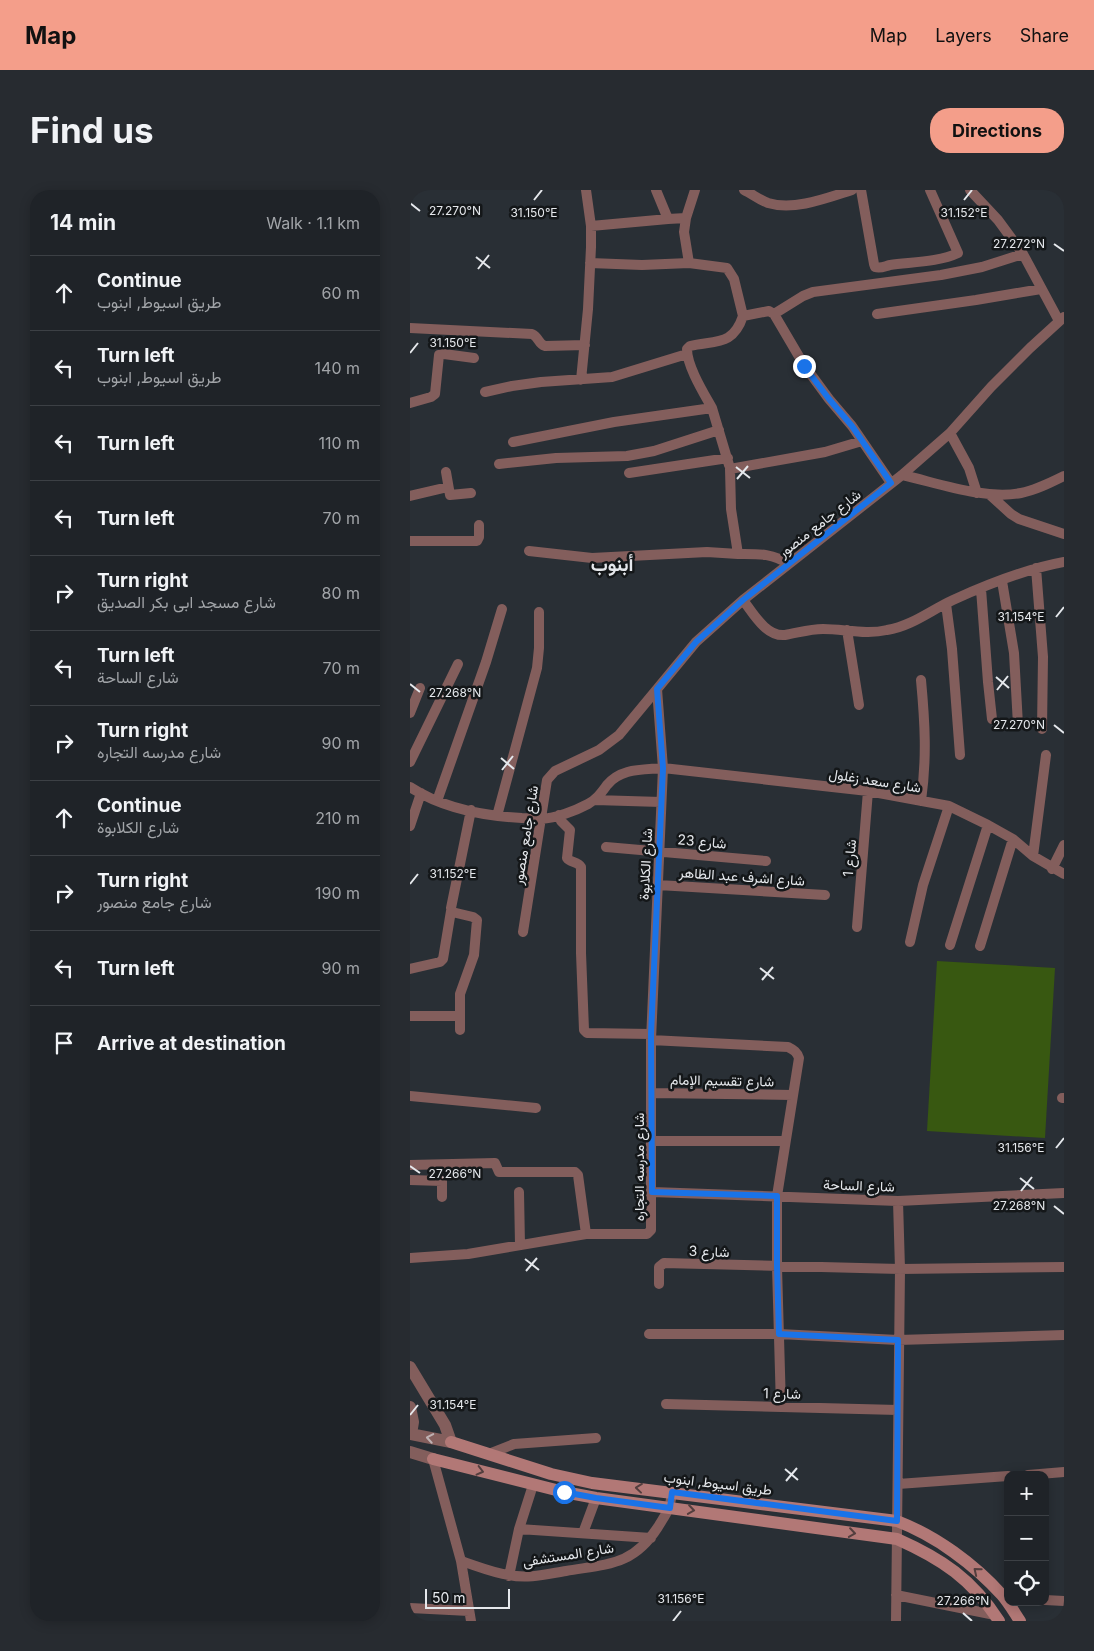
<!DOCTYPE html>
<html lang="en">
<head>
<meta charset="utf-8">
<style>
	:root { --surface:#1f2328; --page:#272b30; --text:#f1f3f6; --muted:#a1a4a8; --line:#3c4045; --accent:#f49e8a }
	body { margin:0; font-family:Inter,Vazirmatn,sans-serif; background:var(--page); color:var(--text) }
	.controls { position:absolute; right:15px; bottom:15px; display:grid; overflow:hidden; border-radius:10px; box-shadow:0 2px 12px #0003 }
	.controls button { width:45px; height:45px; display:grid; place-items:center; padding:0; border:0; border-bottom:1px solid var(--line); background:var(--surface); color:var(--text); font:25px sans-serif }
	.scale { position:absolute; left:15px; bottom:12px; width:85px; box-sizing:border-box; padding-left:5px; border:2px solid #e5e8ec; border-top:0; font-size:14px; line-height:18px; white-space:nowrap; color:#e5e8ec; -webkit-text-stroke:4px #141719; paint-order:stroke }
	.stop { position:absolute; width:15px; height:15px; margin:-11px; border:4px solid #1a73e8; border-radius:50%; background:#fff }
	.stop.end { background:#1a73e8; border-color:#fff; box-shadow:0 1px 5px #0008 }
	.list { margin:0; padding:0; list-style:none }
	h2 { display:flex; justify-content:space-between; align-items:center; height:65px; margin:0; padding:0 20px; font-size:21px }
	h2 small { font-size:16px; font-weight:400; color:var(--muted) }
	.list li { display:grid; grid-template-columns:32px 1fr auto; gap:15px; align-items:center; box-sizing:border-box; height:75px; padding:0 20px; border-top:1px solid var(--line) }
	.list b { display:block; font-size:19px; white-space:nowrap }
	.list p { margin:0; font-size:16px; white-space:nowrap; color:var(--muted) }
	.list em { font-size:16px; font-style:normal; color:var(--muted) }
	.icon { flex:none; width:28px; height:28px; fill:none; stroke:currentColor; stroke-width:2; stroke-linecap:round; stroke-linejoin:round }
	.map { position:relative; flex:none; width:654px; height:1431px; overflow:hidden; border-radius:20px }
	header { display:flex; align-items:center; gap:30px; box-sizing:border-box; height:70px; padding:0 25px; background:var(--accent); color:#111 }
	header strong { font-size:24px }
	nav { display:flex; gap:28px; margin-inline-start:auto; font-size:18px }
	.intro { display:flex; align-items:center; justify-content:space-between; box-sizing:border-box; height:120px; padding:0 30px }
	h1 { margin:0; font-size:35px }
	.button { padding:12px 22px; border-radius:20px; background:var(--accent); color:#111; font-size:18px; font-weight:700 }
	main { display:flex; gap:30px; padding:0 30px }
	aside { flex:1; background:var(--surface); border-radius:20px; box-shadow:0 2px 12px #0003 }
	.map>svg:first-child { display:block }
</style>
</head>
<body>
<header>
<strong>Map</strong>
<nav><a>Map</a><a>Layers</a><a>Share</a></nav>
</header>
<div class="intro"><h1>Find us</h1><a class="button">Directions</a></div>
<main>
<aside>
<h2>14 min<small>Walk · 1.1 km</small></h2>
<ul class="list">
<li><svg class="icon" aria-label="ahead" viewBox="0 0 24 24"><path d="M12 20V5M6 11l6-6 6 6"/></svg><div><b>Continue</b><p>طريق اسيوط, ابنوب</p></div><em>60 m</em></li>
<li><svg class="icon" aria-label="left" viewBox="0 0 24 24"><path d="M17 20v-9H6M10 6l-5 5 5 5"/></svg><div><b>Turn left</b><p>طريق اسيوط, ابنوب</p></div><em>140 m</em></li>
<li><svg class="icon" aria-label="left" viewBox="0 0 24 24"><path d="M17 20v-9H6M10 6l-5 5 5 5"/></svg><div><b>Turn left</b></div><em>110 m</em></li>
<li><svg class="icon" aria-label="left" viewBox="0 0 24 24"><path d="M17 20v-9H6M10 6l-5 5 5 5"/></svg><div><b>Turn left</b></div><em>70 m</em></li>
<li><svg class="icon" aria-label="right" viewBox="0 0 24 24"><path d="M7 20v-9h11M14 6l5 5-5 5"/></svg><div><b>Turn right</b><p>شارع مسجد ابى بكر الصديق</p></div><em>80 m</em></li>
<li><svg class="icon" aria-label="left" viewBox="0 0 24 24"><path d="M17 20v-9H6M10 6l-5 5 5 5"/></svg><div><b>Turn left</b><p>شارع الساحة</p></div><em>70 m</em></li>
<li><svg class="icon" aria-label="right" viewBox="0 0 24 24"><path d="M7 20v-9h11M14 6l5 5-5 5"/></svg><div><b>Turn right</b><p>شارع مدرسه التجاره</p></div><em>90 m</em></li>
<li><svg class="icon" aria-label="ahead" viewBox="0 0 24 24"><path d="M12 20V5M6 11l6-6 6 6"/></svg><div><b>Continue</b><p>شارع الكلابوة</p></div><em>210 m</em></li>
<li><svg class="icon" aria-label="right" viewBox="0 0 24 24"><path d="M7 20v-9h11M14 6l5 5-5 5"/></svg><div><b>Turn right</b><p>شارع جامع منصور</p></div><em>190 m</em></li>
<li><svg class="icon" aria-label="left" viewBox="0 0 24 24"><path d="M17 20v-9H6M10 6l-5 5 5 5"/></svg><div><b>Turn left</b></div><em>90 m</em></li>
<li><svg class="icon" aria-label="arrive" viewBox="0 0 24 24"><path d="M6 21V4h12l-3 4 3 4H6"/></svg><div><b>Arrive at destination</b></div></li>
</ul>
</aside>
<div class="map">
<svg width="654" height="1431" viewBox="0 0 654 1431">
	<rect width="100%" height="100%" fill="#292f35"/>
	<!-- green -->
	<path fill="#385811" d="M527 771 645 778 635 948 517 941Z"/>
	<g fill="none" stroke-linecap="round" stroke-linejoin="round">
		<!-- minor -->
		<path stroke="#835e5c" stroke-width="10" d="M246 0 258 29 276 28
			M334 0C342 4 350 10 358 13 384 21 417 8 442 0
			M451 0 464 74 465 77C471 79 475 76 480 75 501 72 529 72 548 63L520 0
			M560 0 588 30 613 64 649 131
			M181 36 258 29
			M180 73 232 75 279 73 274 42 276 28 285 0
			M279 73 317 78 324 89 333 126 359 121 364 124 394 175 419 209 442 236 481 293
			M364 124 393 106 403 102 531 85 572 77 613 64
			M467 124 566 110 631 99
			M0 138 122 144C129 147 128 154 135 156L175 155
			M171 190 178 119 181 57V36L176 0
			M75 202 102 196 131 192 202 187 277 164
			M0 213 21 207 25 204 29 165 34 164 64 168
			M302 218 319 275
			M540 243 559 278 567 303
			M103 252 204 232 302 218C293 202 277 176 277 159L280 156C306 150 323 156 333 126
			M89 274 146 268 217 266 244 261 309 240
			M36 282 40 305 61 303
			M219 283 318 268
			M492 285C528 293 574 310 611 303 626 300 640 293 654 286
			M579 304 601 324 609 329 654 344
			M0 306 38 297
			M0 351H67L69 347V335
			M119 361 182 368 297 362 328 364
			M378 374C363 363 347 364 328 364L321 319 320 279 415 262 452 251
			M626 378 633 467 632 539
			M592 391 604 463 608 535
			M571 399 578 492 582 529
			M333 410C343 423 356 447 375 445 388 443 399 439 413 439 434 439 456 445 477 440 502 436 521 420 543 410 578 394 616 379 654 372
			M536 414 542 459 550 565
			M437 440 449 515
			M0 523 10 498
			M0 572 48 474
			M0 597C32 618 74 626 112 628 118 628 125 629 131 629 146 628 165 621 178 614 187 609 191 603 197 595 211 578 232 580 253 578L458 601 539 616 578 635 603 649 623 666 654 684
			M185 610 251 612
			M27 611 76 472 92 419
			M511 611C517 568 515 533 511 490
			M149 625 151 631 160 640 157 668C160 673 168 671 171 677V763L174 840 177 843 241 844
			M87 626 127 478 129 458V422
			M0 636 11 603
			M196 657 356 671
			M623 666 636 565
			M642 679 654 655
			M248 695 415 705
			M447 737 458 601
			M113 742 137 590 145 581 189 560 209 545 286 452 333 410 492 285 540 243 581 197 620 158 654 127
			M500 752 513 695 539 616
			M540 755 578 635
			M570 756 603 649
			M0 779 30 772 33 769 41 721
			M0 826H50
			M50 840V804L64 765 67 730 63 727 42 722 41 718 61 620
			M241 850 378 857C384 860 387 862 389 868L367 1006V1077L371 1217
			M241 903 383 905
			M0 906 126 918
			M652 908H654
			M242 951H375
			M0 975 85 973 89 982H165L168 985 176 1044
			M0 990 32 991V1007
			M109 1002 110 1055
			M242 1002 488 1011 654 1003
			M0 1068 58 1064 176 1044H237L241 1040V850L253 578 247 499
			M249 1094V1077L254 1073 490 1079 654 1077
			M239 1144H369L488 1150 654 1145
			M256 1214 488 1220
			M79 1264 104 1254 186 1248
			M23 1269 51 1371 61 1431
			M618 1285 654 1282
			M488 1294 598 1286
			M109 1339 241 1348
			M173 1343 186 1308
			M51 1371C67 1376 83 1383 99 1385 118 1389 137 1384 156 1381 197 1374 223 1376 248 1337 257 1322 260 1320 262 1302
			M99 1386 109 1339 123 1295
			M486 1405 585 1425
			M635 1410 654 1411
			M0 1418 59 1421
			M486 1431 490 1079 488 1011"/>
		<!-- tertiary -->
		<path stroke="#835e5c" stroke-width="12" d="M0 1177 35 1235 41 1252
			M0 1217 3 1232 1 1244
			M0 1244 41 1252
			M0 1262 23 1269"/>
		<!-- secondary -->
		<path stroke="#b27876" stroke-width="12" d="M41 1252 141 1284 182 1293 487 1331C526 1346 564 1374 592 1405 599 1413 604 1422 610 1431
			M23 1269 154 1302 186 1308 487 1349C532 1369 562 1389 589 1431"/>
	</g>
	<!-- one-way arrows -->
	<defs><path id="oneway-chevron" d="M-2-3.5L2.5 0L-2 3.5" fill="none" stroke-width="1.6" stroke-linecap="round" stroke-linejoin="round" transform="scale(1.25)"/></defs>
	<use stroke="#beb1b2" href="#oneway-chevron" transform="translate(20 1248) rotate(-170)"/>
	<g stroke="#533e3e">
		<use href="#oneway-chevron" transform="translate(70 1281) rotate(14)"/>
		<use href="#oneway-chevron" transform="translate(229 1298) rotate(-174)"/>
		<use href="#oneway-chevron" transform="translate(281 1320) rotate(8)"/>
		<use href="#oneway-chevron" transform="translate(442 1343) rotate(8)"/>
		<use href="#oneway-chevron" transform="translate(567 1381) rotate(-141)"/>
	</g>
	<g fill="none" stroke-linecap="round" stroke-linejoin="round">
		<!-- route -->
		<path stroke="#1a73e8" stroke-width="6" d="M154 1302 186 1308 260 1318 262 1302 487 1331 488 1150 369 1144 367 1076V1006L242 1002 241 844 253 578 247 499 286 452 333 410 481 293 442 236 419 209 394 176"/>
	</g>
	<!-- ticks -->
	<path fill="none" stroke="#e5e8ec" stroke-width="2" d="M124 10 132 0M554 10 562 0M0 13 10 21M644 54 654 61M66 67 80 78M68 79 79 65M0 163 8 153M326 277 340 288M327 289 338 276M646 427 654 417M586 487 599 498M0 494 10 502M587 500 598 486M644 535 654 543M91 568 104 579M92 580 103 566M0 694 8 684M350 778 364 789M352 790 363 777M646 958 654 948M0 976 10 983M610 988 624 999M611 1001 622 987M644 1016 654 1024M115 1069 129 1080M116 1081 127 1068M0 1225 8 1215M375 1279 388 1290M376 1291 387 1278M553 1423 562 1431M263 1431 271 1421"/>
	<g text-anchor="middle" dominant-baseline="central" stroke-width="5" stroke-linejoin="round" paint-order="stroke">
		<!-- street labels -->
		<g font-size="14" fill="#e5e8ec" stroke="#141719">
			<text transform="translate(409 333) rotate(-38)">شارع جامع منصور</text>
			<text transform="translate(465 590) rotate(9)">شارع سعد زغلول</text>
			<text transform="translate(115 645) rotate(-81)">شارع جامع منصور</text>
			<text transform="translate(292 651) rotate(5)">شارع 23</text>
			<text transform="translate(439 668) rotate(-85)">شارع 1</text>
			<text transform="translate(235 674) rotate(-87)">شارع الكلابوة</text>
			<text transform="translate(332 686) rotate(4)">شارع اشرف عبد الظاهر</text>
			<text transform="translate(312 890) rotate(1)">شارع تقسيم الإمام</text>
			<text transform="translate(228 977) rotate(-90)">شارع مدرسه التجاره</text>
			<text transform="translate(449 995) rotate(2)">شارع الساحة</text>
			<text transform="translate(299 1061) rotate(2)">شارع 3</text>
			<text transform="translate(372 1203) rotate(1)">شارع 1</text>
			<text transform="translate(308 1293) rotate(7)">طريق اسيوط, ابنوب</text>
			<text transform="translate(158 1364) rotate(-9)">شارع المستشفى</text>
		</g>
		<!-- district labels -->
		<g font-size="19" font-weight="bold" fill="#e5e8ec" stroke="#141719">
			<text x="202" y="374">أبنوب</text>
		</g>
	</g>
	<g font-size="12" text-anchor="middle" fill="#e5e8ec" stroke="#141719" stroke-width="5" stroke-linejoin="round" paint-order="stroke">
		<text x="45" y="25">27.270°N</text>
		<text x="124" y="27">31.150°E</text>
		<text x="554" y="27">31.152°E</text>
		<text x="609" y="58">27.272°N</text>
		<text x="43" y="157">31.150°E</text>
		<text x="611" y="431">31.154°E</text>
		<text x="45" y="507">27.268°N</text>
		<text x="609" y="539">27.270°N</text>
		<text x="43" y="688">31.152°E</text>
		<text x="611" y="962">31.156°E</text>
		<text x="45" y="988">27.266°N</text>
		<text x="609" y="1020">27.268°N</text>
		<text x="43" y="1219">31.154°E</text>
		<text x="271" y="1413">31.156°E</text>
		<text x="553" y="1415">27.266°N</text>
	</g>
</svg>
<div class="controls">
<button>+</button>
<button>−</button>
<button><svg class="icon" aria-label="locate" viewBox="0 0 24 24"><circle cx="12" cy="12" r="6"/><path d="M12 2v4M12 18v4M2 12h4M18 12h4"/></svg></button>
</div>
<div class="scale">50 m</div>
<div class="stop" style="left:154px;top:1302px"></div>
<div class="stop end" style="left:394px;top:176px"></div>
</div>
</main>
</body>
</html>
